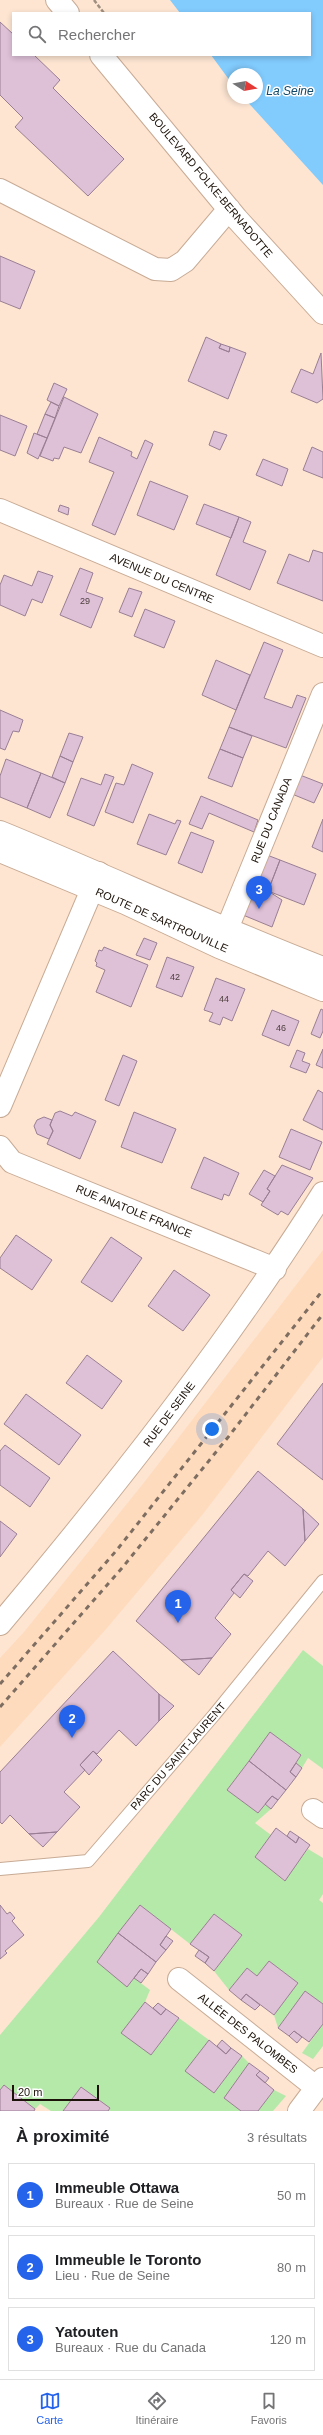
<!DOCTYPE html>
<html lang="fr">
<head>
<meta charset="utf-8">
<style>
	:root { --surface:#fff; --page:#f2f2f2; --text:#202124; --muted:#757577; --line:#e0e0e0; --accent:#2563eb }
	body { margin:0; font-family:Arial,sans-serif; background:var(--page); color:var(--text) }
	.compass { position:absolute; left:227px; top:68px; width:36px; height:36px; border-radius:50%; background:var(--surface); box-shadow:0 2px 6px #0003; rotate:101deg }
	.scale { position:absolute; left:12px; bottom:10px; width:87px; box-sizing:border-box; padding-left:4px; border:2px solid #1d130a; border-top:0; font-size:11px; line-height:14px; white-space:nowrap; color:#1d130a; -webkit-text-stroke:3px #fff; paint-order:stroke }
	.you { position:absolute; left:212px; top:1429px; width:14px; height:14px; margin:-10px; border:3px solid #fff; border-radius:50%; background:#1a73e8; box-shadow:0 0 0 6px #1a73e833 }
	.badge { display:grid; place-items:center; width:26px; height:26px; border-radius:50%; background:var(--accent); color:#fff; font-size:13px; font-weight:700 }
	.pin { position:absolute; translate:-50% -33px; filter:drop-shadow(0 1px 2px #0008) }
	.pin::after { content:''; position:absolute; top:21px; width:14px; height:12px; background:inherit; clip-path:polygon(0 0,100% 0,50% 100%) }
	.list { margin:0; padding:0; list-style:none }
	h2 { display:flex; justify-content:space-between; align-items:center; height:52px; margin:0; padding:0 16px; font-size:17px }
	h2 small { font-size:13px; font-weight:400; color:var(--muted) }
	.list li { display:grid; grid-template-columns:26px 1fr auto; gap:12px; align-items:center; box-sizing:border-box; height:64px; margin:0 8px 8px; padding:0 8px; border:1px solid var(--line); border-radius:0px }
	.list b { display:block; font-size:15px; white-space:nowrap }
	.list p { margin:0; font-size:13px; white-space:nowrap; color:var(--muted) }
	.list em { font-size:13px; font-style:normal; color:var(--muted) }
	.icon { flex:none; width:22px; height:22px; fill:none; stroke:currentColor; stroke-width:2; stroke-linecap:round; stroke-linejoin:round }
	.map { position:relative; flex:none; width:323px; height:2111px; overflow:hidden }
	.search { position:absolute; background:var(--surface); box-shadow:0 2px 6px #0003; left:12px; right:12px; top:12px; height:44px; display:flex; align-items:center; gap:10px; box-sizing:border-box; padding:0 14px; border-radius:0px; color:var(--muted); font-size:15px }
	.sheet { height:268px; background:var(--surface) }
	nav { display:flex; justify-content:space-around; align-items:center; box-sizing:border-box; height:56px; border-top:1px solid var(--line); background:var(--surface); font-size:11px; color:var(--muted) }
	nav a { display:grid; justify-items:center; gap:2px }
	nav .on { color:var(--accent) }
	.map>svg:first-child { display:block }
</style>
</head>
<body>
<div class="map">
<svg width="323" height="2111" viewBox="0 0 323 2111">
	<rect width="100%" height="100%" fill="#fde5d2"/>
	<!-- built -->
	<path fill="#ffdbbe" d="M323 1250V1357L203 1514 107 1628 0 1747V1658L24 1632 146 1480Z"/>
	<!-- green -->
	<path fill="#b5e9aa" d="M303 1650 323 1666V1769L308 1758 302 1768 296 1763 301 1755 270 1733 227 1790 258 1813 265 1804 271 1809 255 1823 271 1835 255 1857 284 1881 308 1849 323 1858V1894L319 1900 323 1903V2004L305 1991 278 2028 274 2015 298 1983 269 1961 257 1976 247 1968 229 1990 214 1971 242 1935 214 1914 190 1944 140 1905 97 1962 127 1986 134 1978 150 1990 145 2002 122 2033 151 2055 179 2018 209 2040 186 2071 214 2093 242 2056 249 2063 224 2098 241 2111H108L109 2108 81 2087 63 2111H51L40 2104 35 2109 4 2085 0 2090V2035L99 1917Z
		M323 2024V2046L313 2059 302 2053Z
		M274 2090 286 2096 273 2111H258Z"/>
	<!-- water -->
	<path fill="#82cbfd" d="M170 0H323V185L244 98H257V74H233V85L211 55H310V13H180Z"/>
	<!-- building -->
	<path fill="#dec0d7" stroke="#9a7f94" d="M0 22 13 34V55H34L60 80 53 88 124 159 88 196 15 127 23 118 0 95Z
		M0 256 35 271 20 309 0 301Z
		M206 337 221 344 219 348 229 352 230 347 246 353 228 399 188 381Z
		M221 344 230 347 229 352 219 348Z
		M321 353 323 399 317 403 291 392 301 369 313 374Z
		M54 383 67 389 59 406 47 400Z
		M64 397 98 414 81 453 64 447 59 459 54 458 53 461 40 456Z
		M51 402 59 406 55 418 45 414Z
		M45 414 55 418 47 438 37 434Z
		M0 415 27 426 15 456 0 450Z
		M214 431 227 435 220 450 209 445Z
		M34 433 47 438 38 459 27 453Z
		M99 437 132 452 131 456 137 459 145 440 153 444 115 535 92 525 114 472 89 462Z
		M312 447 323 452V478L303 470Z
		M263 459 288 469 282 486 256 475Z
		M150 481 188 496 174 530 137 515Z
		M204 504 239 517 231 538 196 524Z
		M60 505 69 508 68 515 58 511Z
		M239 517 251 522 243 542 266 551 250 590 216 575Z
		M313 550 323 553V601L277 583 289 554 309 562Z
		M80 568 93 573 86 592 103 598 91 628 60 615Z
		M38 571 53 576 42 603 32 599 25 616 0 605V585L4 575 32 586Z
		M129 588 142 592 132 617 119 612Z
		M145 609 175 621 164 648 134 636Z
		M264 642 283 650 264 698 292 708 297 695 306 698 286 748 229 727Z
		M216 660 250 675 236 710 202 695Z
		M0 710 23 720 19 732 13 731 5 750 0 748Z
		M229 727 252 736 243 758 220 749Z
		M69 733 83 737 73 762 60 756Z
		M220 749 243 758 232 787 208 778Z
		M60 756 73 762 65 783 52 777Z
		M6 759 41 773 27 808 0 797V776Z
		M132 764 153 773 133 823 105 812 116 783 124 785Z
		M41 773 65 783 50 818 27 808Z
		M105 774 114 777 94 826 67 815 81 778 101 785Z
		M300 775 323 784 314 803 292 794Z
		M201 796 258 820 254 832 209 813 202 829 189 824Z
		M149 814 175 824 177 820 181 821 166 855 137 844Z
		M323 819V852L312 847Z
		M191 832 214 841 202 873 178 863Z
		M267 855 280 860 268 891 282 900 272 927 243 915Z
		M280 860 316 874 304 905 268 891Z
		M144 938 157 943 150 960 136 955Z
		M104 947 148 965 131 1007 96 992 105 970 96 966 97 963 95 961 99 950 102 951Z
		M167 957 194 967 182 997 156 987Z
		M216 978 245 989 232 1021 223 1017 220 1025 209 1021 213 1013 204 1010Z
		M321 1009 323 1010V1031L320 1038 311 1034Z
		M272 1010 299 1021 289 1046 262 1035Z
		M323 1049V1068L316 1065Z
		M297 1050 305 1053 302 1061 310 1064 306 1073 290 1067Z
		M123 1055 137 1061 119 1106 105 1100Z
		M318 1090 323 1093V1130L303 1120Z
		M60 1111 72 1116 75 1112 96 1121 80 1159 47 1144 53 1131 50 1125 55 1113Z
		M134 1112 176 1129 162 1163 121 1147Z
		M44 1117 52 1120 50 1125 53 1131 49 1139 37 1134 34 1126 37 1120Z
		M291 1129 322 1142 310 1170 279 1157Z
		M204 1157 239 1173 229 1196 224 1194 222 1200 191 1188Z
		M282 1165 313 1178 288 1215 281 1211 278 1215 261 1205 270 1191 267 1189Z
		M264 1170 275 1176 267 1189 270 1191 263 1202 249 1194Z
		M16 1235 52 1260 32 1290 0 1268V1258Z
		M111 1237 142 1258 112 1302 81 1282Z
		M174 1270 210 1295 183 1331 148 1306Z
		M87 1355 122 1381 102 1409 66 1383Z
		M323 1383V1480L277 1444Z
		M26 1394 81 1435 59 1465 4 1424Z
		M5 1445 50 1478 30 1507 0 1485V1451Z
		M258 1471 303 1509 305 1541 285 1566 268 1551 248 1576 244 1574 231 1590 234 1593 215 1618 231 1634 212 1658 181 1660 136 1621Z
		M303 1509 319 1524 305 1541Z
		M0 1521 17 1534 0 1557Z
		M244 1574 253 1581 240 1598 231 1590Z
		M113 1651 159 1694V1721L136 1746 119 1730 97 1754 93 1751 80 1765 85 1770 64 1792 80 1807 57 1832 29 1834 10 1815 2 1824 0 1822V1772Z
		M212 1658 199 1675 181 1660Z
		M159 1694 174 1706 159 1721Z
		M270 1732 301 1755 290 1772 296 1777 286 1790 249 1761Z
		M93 1751 102 1760 89 1775 80 1765Z
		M249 1761 286 1790 278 1800 272 1796 258 1813 227 1790Z
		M296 1763 302 1768 296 1777 290 1772Z
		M272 1796 278 1800 271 1809 265 1804Z
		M276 1828 296 1843 299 1837 310 1845 285 1881 255 1857Z
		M290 1831 299 1837 296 1843 287 1836Z
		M57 1832 43 1847 29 1834Z
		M0 1905 7 1914 10 1912 15 1918 12 1921 24 1935 5 1951 7 1953 0 1959Z
		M140 1905 171 1929 160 1945 166 1950 156 1962 118 1933Z
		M214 1914 242 1935 214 1971 205 1963 209 1957 190 1944Z
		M118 1933 156 1962 148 1974 141 1969 127 1987 97 1962Z
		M166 1936 173 1941 166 1950 160 1945Z
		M199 1950 209 1957 205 1963 195 1956Z
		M269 1961 298 1983 274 2015 246 1994 241 2000 229 1990 247 1968 257 1976Z
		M141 1969 148 1974 141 1983 134 1978Z
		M305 1991 323 2004V2024L309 2042 294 2031 289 2036 278 2028Z
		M246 1994 260 2005 255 2010 241 2000Z
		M145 2002 161 2015 166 2009 179 2018 151 2055 121 2033Z
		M158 2003 166 2009 161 2015 153 2008Z
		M294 2031 302 2037 297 2043 289 2036Z
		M209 2040 226 2054 231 2048 242 2056 214 2093 185 2071Z
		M222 2040 231 2048 226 2054 217 2046Z
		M249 2063 260 2071 256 2075 274 2090 258 2111H241L224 2098Z
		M260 2071 269 2078 265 2083 256 2075Z
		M4 2085 35 2109 34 2111H0V2090Z
		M81 2087 110 2108 108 2111H63Z"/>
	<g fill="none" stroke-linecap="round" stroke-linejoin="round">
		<defs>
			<path id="lane" d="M0 1869 88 1861 214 1715 323 1581"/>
			<path id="street" d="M57 0 68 13
				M101 55 237 219 323 313
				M0 190 155 269 171 270 185 261 229 209
				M0 510 323 646
				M220 946 323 694
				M0 1106 99 873
				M0 1147 12 1162 275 1269
				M0 1624C116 1486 227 1345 323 1193
				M313 1810 323 1817
				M179 1979 317 2088
				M299 2111 323 2079"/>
			<path id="primary" d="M0 832C108 876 214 926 323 968
				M0 851 125 903 219 947 323 990"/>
		</defs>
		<!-- lane casing -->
		<use href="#lane" stroke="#c8ab95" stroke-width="14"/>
		<!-- street casing -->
		<use href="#street" stroke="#c8ab95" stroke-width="24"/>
		<!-- primary casing -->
		<use href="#primary" stroke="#c8ab95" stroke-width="24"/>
		<!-- path -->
		<path stroke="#a08e7f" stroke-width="2.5" stroke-dasharray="4 2" stroke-linecap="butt" d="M94 0 104 13"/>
		<!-- lane -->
		<use href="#lane" stroke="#fff" stroke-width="12"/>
		<!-- street -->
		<use href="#street" stroke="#fff" stroke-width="22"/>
		<!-- primary -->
		<use href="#primary" stroke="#fff" stroke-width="22"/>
		<!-- rail -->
		<path stroke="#7e6e61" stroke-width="3" stroke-dasharray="5 5" stroke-linecap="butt" d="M0 1684 116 1551 323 1290
			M0 1707 122 1568 229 1436 323 1314"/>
	</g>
	<g text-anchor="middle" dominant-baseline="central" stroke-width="3" stroke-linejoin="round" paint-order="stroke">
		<!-- number labels -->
		<g font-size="9" fill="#4d3e3d">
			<text x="85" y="601">29</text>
			<text x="175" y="977">42</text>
			<text x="224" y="999">44</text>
			<text x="281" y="1028">46</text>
		</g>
		<!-- street labels -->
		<g font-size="11" fill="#1d130a" stroke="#fff">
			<text transform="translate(211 185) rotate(50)">BOULEVARD FOLKE-BERNADOTTE</text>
			<text transform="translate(162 578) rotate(23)">AVENUE DU CENTRE</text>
			<text transform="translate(271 820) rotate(-68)">RUE DU CANADA</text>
			<text transform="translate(162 920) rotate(24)">ROUTE DE SARTROUVILLE</text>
			<text transform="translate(134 1211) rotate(22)">RUE ANATOLE FRANCE</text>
			<text transform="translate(169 1414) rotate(-53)">RUE DE SEINE</text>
			<text transform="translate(178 1756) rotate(-49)">PARC DU SAINT-LAURENT</text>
			<text transform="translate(248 2033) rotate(38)">ALLÉE DES PALOMBES</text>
		</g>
		<!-- water labels -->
		<g font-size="12" font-style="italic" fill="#11496a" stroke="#fff">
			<text x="290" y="91">La Seine</text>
		</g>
	</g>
</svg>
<svg class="compass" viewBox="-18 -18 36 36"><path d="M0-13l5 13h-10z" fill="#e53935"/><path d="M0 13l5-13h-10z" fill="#757577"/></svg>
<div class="scale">20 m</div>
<div class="you"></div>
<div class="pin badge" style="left:178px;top:1623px">1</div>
<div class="pin badge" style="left:72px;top:1738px">2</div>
<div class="pin badge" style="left:259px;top:909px">3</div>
<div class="search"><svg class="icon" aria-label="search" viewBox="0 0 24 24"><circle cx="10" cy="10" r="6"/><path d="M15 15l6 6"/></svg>Rechercher</div>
</div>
<section class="sheet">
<h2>À proximité<small>3 résultats</small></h2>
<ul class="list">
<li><span class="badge">1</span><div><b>Immeuble Ottawa</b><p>Bureaux · Rue de Seine</p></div><em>50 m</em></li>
<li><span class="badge">2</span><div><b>Immeuble le Toronto</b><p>Lieu · Rue de Seine</p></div><em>80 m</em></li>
<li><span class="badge">3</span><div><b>Yatouten</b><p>Bureaux · Rue du Canada</p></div><em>120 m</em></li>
</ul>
</section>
<nav>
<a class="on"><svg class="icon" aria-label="map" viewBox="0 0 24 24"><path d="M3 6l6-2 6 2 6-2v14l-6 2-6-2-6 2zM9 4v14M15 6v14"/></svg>Carte</a>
<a><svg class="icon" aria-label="directions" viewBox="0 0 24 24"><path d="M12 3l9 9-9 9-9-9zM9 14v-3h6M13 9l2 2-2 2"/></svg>Itinéraire</a>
<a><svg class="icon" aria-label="saved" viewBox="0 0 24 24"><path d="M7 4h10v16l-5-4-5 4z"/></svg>Favoris</a>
</nav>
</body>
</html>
